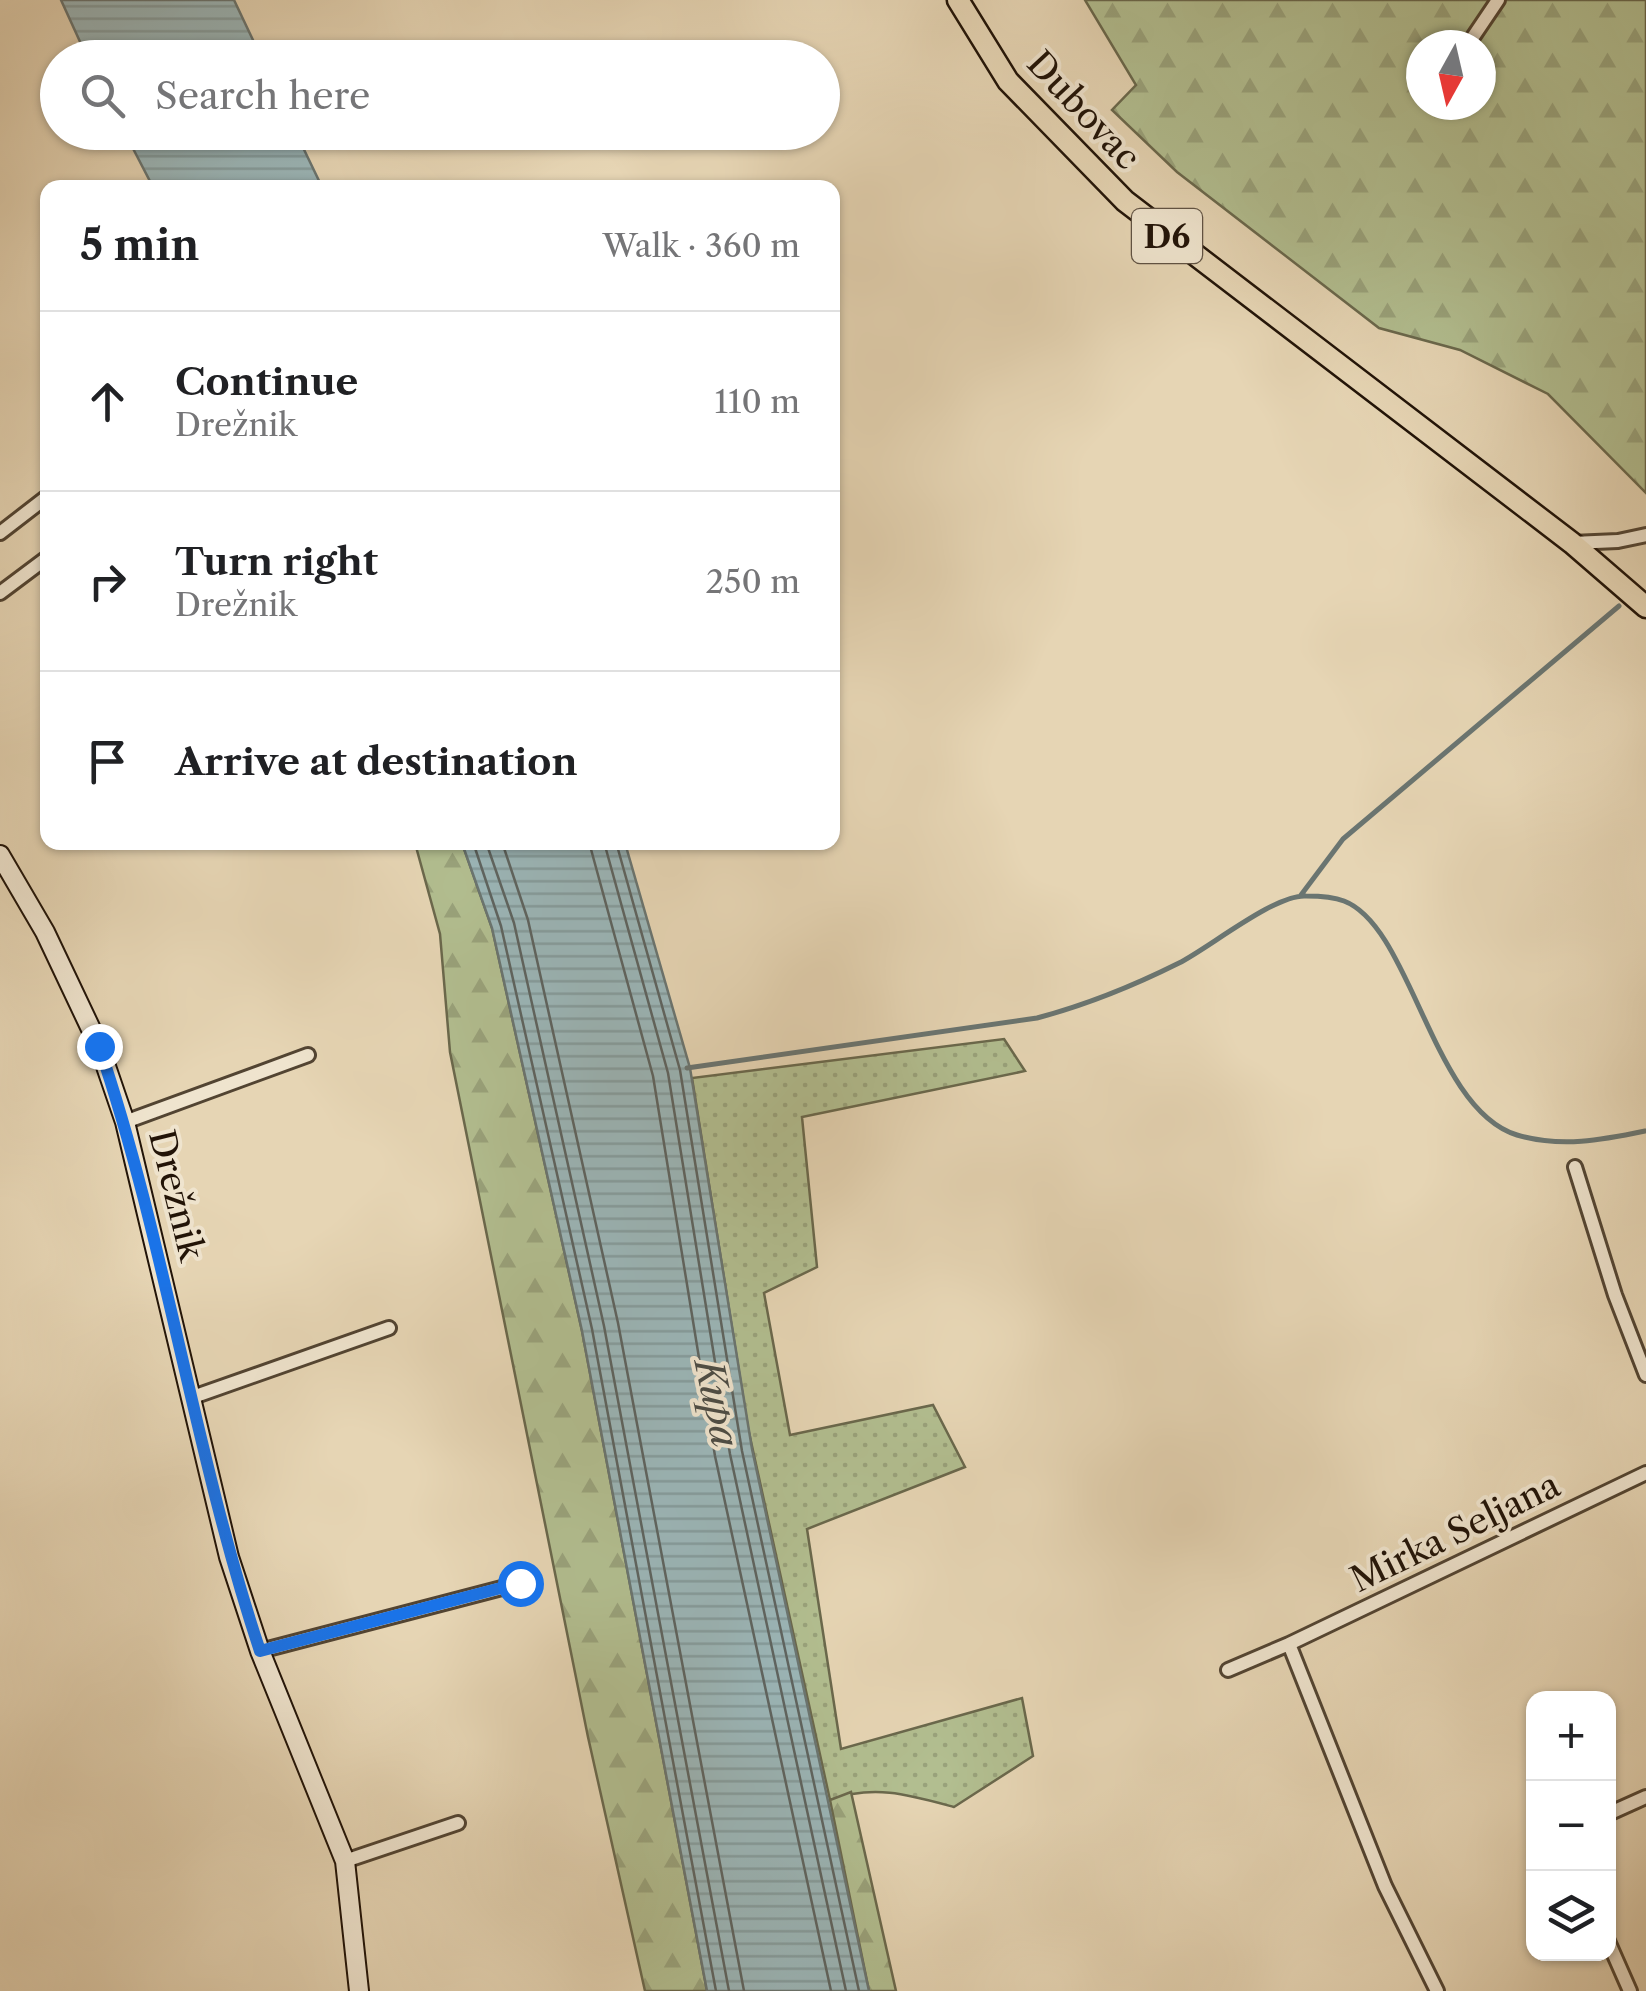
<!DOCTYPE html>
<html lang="en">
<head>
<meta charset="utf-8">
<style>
	:root { --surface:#fff; --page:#f6f6f6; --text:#202124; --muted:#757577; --line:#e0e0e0 }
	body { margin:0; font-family:"Libre Caslon Text",serif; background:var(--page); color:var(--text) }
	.controls { position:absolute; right:30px; bottom:30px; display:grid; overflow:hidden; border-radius:20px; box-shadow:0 2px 8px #0004 }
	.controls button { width:90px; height:90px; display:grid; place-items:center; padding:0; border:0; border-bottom:2px solid var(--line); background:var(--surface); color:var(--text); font:50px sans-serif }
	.compass { position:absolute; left:1406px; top:30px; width:90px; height:90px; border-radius:50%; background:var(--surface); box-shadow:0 2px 8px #0004; rotate:188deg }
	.stop { position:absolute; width:30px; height:30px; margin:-22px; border:8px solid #1a73e8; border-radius:50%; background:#fff }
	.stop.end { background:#1a73e8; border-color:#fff; box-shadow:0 2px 10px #0008 }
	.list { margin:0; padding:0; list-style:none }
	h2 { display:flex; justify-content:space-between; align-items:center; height:130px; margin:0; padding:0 40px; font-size:42px }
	h2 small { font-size:32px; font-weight:400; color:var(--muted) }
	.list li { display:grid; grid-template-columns:65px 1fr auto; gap:30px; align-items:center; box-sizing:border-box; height:180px; padding:0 40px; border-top:2px solid var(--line) }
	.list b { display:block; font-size:38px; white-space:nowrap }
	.list p { margin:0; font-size:32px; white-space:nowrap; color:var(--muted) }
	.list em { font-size:32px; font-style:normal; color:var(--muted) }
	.icon { flex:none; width:55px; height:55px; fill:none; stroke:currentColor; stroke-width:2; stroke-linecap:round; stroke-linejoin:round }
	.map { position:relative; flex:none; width:1646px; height:1991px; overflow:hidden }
	.search { position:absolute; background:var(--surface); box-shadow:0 2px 8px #0004; left:40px; top:40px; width:800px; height:110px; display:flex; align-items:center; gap:25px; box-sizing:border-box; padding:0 35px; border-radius:55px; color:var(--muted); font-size:38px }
	.panel { position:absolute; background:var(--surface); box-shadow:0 2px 8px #0004; left:40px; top:180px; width:800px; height:670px; border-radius:20px }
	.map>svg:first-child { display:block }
</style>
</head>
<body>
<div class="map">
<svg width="1646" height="1991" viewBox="0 0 1646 1991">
	<defs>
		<pattern id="green-dots" width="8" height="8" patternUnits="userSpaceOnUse" patternTransform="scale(2.5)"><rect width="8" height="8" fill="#b2be90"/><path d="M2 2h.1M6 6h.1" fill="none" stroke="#99a27b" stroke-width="1.8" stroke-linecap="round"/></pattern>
		<pattern id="forest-firs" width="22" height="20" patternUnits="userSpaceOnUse" patternTransform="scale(2.5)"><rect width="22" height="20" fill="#b2be90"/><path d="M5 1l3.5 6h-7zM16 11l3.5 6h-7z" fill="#99a27b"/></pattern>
		<pattern id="water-rules" width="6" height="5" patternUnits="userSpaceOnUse" patternTransform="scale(2.5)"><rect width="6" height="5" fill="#9bb6b8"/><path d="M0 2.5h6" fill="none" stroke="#859c9d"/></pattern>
	</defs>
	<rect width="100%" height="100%" fill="#e6d5b4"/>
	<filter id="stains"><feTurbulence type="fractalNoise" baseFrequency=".002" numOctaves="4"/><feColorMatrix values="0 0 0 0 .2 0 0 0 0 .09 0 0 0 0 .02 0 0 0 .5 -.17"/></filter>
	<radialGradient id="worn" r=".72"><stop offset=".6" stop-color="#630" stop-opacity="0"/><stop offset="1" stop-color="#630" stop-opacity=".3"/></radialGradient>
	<!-- green -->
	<path fill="url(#green-dots)" stroke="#6a684c" stroke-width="2.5" d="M1004 1039 1025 1071 802 1117 817 1267 764 1293 790 1435 933 1405 965 1467 807 1529 841 1749 1022 1698 1033 1756 954 1807C910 1795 874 1784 830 1800L748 1428 692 1078Z"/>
	<!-- forest -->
	<path fill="url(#forest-firs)" stroke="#6a684c" stroke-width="2.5" fill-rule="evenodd" d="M1085 0H1646V493L1548 394 1460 350 1379 328 1177 172 1112 110 1136 85ZM1421 45H1481V105H1421Z
		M415 843H462L492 928 582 1331 707 1991H645L588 1737 450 1052 440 934Z
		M851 1792 896 1991H869L830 1800Z"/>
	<!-- water -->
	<path fill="url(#water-rules)" stroke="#6a7571" stroke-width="2.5" d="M61 0H234L261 57H87Z
		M125 133H296L322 187H153Z
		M462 843H625L690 1068 752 1449 869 1991H707L582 1331 492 928Z"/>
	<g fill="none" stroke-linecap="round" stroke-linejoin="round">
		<!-- shore -->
		<path stroke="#5e6460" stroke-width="2.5" d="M473 842 501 926 592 1329 716 1991
			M486 842 514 923 604 1326 729 1991
			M502 842 528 920 618 1323 744 1991
			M589 842 653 1076 715 1456 831 1991
			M604 842 668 1073 730 1454 846 1991
			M616 842 680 1070 742 1451 859 1991"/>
		<!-- stream -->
		<path stroke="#6a7571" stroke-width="5" d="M1301 895 1343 839 1619 606
			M687 1068 1037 1018C1086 1005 1133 986 1179 963 1209 948 1275 894 1306 896 1317 896 1334 897 1344 901 1412 927 1432 1109 1517 1135 1561 1148 1602 1140 1645 1131"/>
		<defs>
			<path id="street" d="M1469 43 1498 0
				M0 533 48 496
				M1572 543 1618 541 1646 535
				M0 593 48 557
				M125 1122 308 1055
				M1575 1167 1615 1295 1646 1375
				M193 1397 389 1328
				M260 1651 521 1583
				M1228 1670 1289 1644
				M1608 1814 1646 1797
				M345 1861 458 1823
				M1608 1941 1630 1991
				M1437 1991 1385 1886 1289 1644 1646 1473"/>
			<path id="secondary" d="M0 855 45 932 99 1046 125 1122 229 1557 260 1651 345 1861 359 1991"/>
			<path id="primary" d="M958 0 1008 81 1125 201 1572 543 1646 607"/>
		</defs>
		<!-- street casing -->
		<use href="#street" stroke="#524432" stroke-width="18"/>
		<!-- secondary casing -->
		<use href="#secondary" stroke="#211307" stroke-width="22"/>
		<!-- primary casing -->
		<use href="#primary" stroke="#211307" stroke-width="25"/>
		<!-- street -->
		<use href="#street" stroke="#efe4ce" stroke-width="12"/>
		<!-- secondary -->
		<use href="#secondary" stroke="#efe4ce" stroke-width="18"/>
		<!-- primary -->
		<use href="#primary" stroke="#e6d5b4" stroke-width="20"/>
	</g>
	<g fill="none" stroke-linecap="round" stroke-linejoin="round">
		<!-- route -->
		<path stroke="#1a73e8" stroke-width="12" d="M99 1046C166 1244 194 1453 260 1651L520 1583"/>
	</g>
	<g text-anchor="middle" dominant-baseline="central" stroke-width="8" stroke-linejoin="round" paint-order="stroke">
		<!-- shield labels -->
		<rect fill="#efe4ce" stroke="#5f5243" stroke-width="2.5" x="1132" y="209" width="70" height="54" rx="8"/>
		<g font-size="32" font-weight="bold" fill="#211307">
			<text x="1167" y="236">D6</text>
		</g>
		<!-- street labels -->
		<g font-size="35" fill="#211307" stroke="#efe4ce">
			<text transform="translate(1084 110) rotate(47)">Dubovac</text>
			<text transform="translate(177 1195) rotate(76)">Drežnik</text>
			<text transform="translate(1455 1532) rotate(-26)">Mirka Seljana</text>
		</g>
		<!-- water labels -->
		<g font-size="38" font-style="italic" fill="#4c4c45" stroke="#efe4ce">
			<text transform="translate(717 1403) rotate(78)">Kupa</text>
		</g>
	</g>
	<rect width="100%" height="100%" filter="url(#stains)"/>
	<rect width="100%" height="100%" fill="url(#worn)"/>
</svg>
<div class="controls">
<button>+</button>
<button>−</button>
<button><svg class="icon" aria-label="layers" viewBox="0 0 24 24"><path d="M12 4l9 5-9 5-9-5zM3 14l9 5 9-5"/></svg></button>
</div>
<svg class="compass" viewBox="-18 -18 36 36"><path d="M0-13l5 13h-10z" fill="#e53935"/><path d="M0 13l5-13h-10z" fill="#757577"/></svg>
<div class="stop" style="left:520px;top:1583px"></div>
<div class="stop end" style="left:99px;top:1046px"></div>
<div class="search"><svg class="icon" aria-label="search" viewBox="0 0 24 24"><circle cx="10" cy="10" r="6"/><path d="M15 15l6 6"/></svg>Search here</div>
<section class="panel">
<h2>5 min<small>Walk · 360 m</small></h2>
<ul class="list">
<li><svg class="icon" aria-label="ahead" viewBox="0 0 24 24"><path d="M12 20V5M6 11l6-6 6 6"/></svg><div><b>Continue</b><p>Drežnik</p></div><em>110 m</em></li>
<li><svg class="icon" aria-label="right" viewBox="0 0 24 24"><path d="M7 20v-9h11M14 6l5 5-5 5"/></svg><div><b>Turn right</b><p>Drežnik</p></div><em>250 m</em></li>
<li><svg class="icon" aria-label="arrive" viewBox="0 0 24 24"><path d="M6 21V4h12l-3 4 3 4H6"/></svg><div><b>Arrive at destination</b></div></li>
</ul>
</section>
</div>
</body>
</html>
